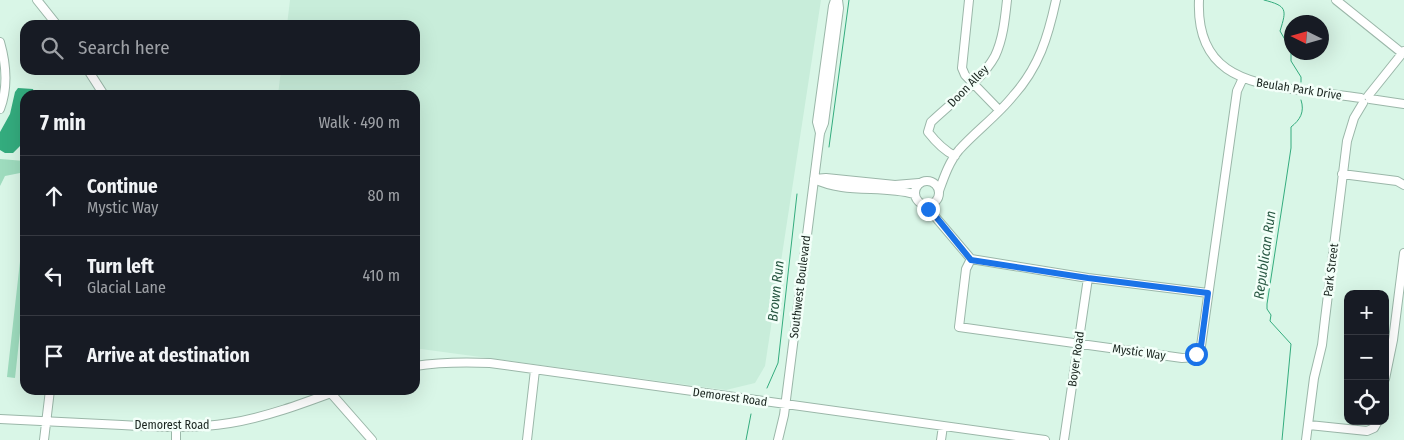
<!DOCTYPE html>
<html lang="en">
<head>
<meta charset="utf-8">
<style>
	:root { --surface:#171b24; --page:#242831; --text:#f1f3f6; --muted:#9ea1a6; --line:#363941 }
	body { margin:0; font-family:"Fira Sans Condensed",sans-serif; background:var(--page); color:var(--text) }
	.controls { position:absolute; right:15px; bottom:15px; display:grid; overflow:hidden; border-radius:10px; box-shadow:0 5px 20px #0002 }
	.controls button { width:45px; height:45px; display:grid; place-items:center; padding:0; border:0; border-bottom:1px solid var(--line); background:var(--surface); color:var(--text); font:25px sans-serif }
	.compass { position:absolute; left:1284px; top:15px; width:45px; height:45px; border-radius:50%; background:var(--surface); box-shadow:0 5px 20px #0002; rotate:275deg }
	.stop { position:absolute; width:15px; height:15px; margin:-11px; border:4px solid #1a73e8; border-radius:50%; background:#fff }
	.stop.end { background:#1a73e8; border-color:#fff; box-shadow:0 1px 5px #0008 }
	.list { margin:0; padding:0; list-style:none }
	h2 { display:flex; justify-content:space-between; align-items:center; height:65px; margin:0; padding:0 20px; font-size:21px }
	h2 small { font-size:16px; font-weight:400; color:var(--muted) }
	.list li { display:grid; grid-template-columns:32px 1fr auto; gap:15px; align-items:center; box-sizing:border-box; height:80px; padding:0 20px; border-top:1px solid var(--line) }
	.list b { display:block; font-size:19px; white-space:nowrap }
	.list p { margin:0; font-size:16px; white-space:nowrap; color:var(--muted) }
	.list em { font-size:16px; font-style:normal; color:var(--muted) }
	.icon { flex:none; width:28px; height:28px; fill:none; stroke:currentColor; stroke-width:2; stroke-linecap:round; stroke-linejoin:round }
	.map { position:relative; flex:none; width:1404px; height:440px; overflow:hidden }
	.search { position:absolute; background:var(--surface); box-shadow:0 5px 20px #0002; left:20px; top:20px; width:400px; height:55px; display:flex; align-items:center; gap:12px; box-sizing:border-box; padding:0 18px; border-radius:15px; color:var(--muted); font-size:19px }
	.panel { position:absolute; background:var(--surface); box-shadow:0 5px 20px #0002; left:20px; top:90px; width:400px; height:305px; border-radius:15px }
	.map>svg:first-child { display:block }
</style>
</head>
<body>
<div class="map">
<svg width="1404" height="440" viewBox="0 0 1404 440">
	<rect width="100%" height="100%" fill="#d9f6e7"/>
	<!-- built -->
	<path fill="#c8edda" d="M290 0H821L765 366 755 383 726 390 421 349 415 350V95H278L281 70H415V25H287Z"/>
	<!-- green -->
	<path fill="#9edcbe" d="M0 159 25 161V172L5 176 0 186Z
		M25 217V287L15 378 7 377Z"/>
	<!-- water -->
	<path fill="#34ac7e" d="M18 88 33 89 35 95H25V141L13 153H5L0 150V132L10 114 15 92Z"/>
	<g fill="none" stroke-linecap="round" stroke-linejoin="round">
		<!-- stream -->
		<path stroke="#34ac7e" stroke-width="1" d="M1264 0C1287 6 1287 9 1280 31L1291 50V61L1301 77V82
			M829 147 849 0
			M767 388 778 363 797 194
			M746 440 751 414
			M1282 440 1291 344 1270 321 1271 315 1267 309V304L1286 181 1291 148V127C1300 120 1305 112 1301 100"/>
		<defs>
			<path id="minor" d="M37 0 57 25
				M969 0 962 68 965 75 999 110
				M1199 0C1196 70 1242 83 1300 90 1320 93 1341 95 1361 98
				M1336 0 1402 53
				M0 42C6 63 8 88 0 109
				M88 70 104 95
				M1368 96 1404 51
				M1370 99 1404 104
				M820 133 817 122 833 6 835 0
				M955 156C945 151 935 141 928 132L931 122C951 103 982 80 995 56 1003 39 1005 19 1007 0
				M1342 174 1397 181 1404 185
				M814 179 826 178 895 185 919 183
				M814 179C845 194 882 185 914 194
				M915 193a12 12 0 1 1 24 0a12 12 0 1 1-24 0Z
				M939 191C944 177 949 162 959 150 976 131 997 116 1013 96 1039 67 1048 37 1056 0
				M926 206 971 259 1088 278 1208 293
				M971 259 966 269 959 327 1182 358C1192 358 1196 355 1201 346L1237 91 1243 78
				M415 366C440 362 465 362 490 363L1045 440
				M1385 379 1393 340 1404 253
				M329 391 372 440
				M0 419C41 421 82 423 122 425 158 427 194 429 230 423 267 417 304 403 339 390
				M1309 425 1367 431 1374 428 1378 421
				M44 440 50 390
				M176 440V427
				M527 440 535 370
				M778 440 784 415 820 133 824 123 839 8 838 0
				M941 440 943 426
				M1064 440 1088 278
				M1306 440 1314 378 1322 345 1325 319 1347 141 1354 118 1363 103"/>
		</defs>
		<!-- minor casing -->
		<use href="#minor" stroke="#9bb7a9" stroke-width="10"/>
		<!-- minor -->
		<use href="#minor" stroke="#fff" stroke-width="8"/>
	</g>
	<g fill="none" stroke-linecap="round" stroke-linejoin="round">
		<!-- route -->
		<path stroke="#1a73e8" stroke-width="6" d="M928 209 937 218 971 260 1088 278 1208 293 1201 346 1196 354"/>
	</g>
	<g text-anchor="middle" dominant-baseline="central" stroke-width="5" stroke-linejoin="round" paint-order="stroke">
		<!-- street labels -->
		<g font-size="12" fill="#1a251f" stroke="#f3fff9">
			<text transform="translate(968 86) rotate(-46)">Doon Alley</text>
			<text transform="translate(1299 89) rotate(9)">Beulah Park Drive</text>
			<text transform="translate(1331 270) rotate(-83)">Park Street</text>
			<text transform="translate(800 287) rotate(-83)">Southwest Boulevard</text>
			<text transform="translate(1139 352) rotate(8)">Mystic Way</text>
			<text transform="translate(1076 359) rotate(-82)">Boyer Road</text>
			<text transform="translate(730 397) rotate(8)">Demorest Road</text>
			<text x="172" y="425">Demorest Road</text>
		</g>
		<!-- water labels -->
		<g font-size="14" font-style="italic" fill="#285742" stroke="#f3fff9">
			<text transform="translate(1265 255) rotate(-82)">Republican Run</text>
			<text transform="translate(776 291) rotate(-84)">Brown Run</text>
		</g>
	</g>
</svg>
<div class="controls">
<button>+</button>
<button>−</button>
<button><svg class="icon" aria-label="locate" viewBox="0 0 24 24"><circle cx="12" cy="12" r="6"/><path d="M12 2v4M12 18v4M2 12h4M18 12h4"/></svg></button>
</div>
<svg class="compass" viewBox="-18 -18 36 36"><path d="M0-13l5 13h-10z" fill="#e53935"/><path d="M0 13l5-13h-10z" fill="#9ea1a6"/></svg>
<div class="stop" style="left:1196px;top:354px"></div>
<div class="stop end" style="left:928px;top:209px"></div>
<div class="search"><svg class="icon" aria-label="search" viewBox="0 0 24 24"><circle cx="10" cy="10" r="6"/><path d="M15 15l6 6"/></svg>Search here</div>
<section class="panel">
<h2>7 min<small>Walk · 490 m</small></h2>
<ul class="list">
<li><svg class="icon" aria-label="ahead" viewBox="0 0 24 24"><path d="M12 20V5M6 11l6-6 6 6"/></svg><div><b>Continue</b><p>Mystic Way</p></div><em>80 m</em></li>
<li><svg class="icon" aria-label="left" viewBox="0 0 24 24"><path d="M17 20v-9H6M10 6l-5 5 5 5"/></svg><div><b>Turn left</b><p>Glacial Lane</p></div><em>410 m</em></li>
<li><svg class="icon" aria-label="arrive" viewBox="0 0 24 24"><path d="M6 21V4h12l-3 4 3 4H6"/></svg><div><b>Arrive at destination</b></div></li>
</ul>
</section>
</div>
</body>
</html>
